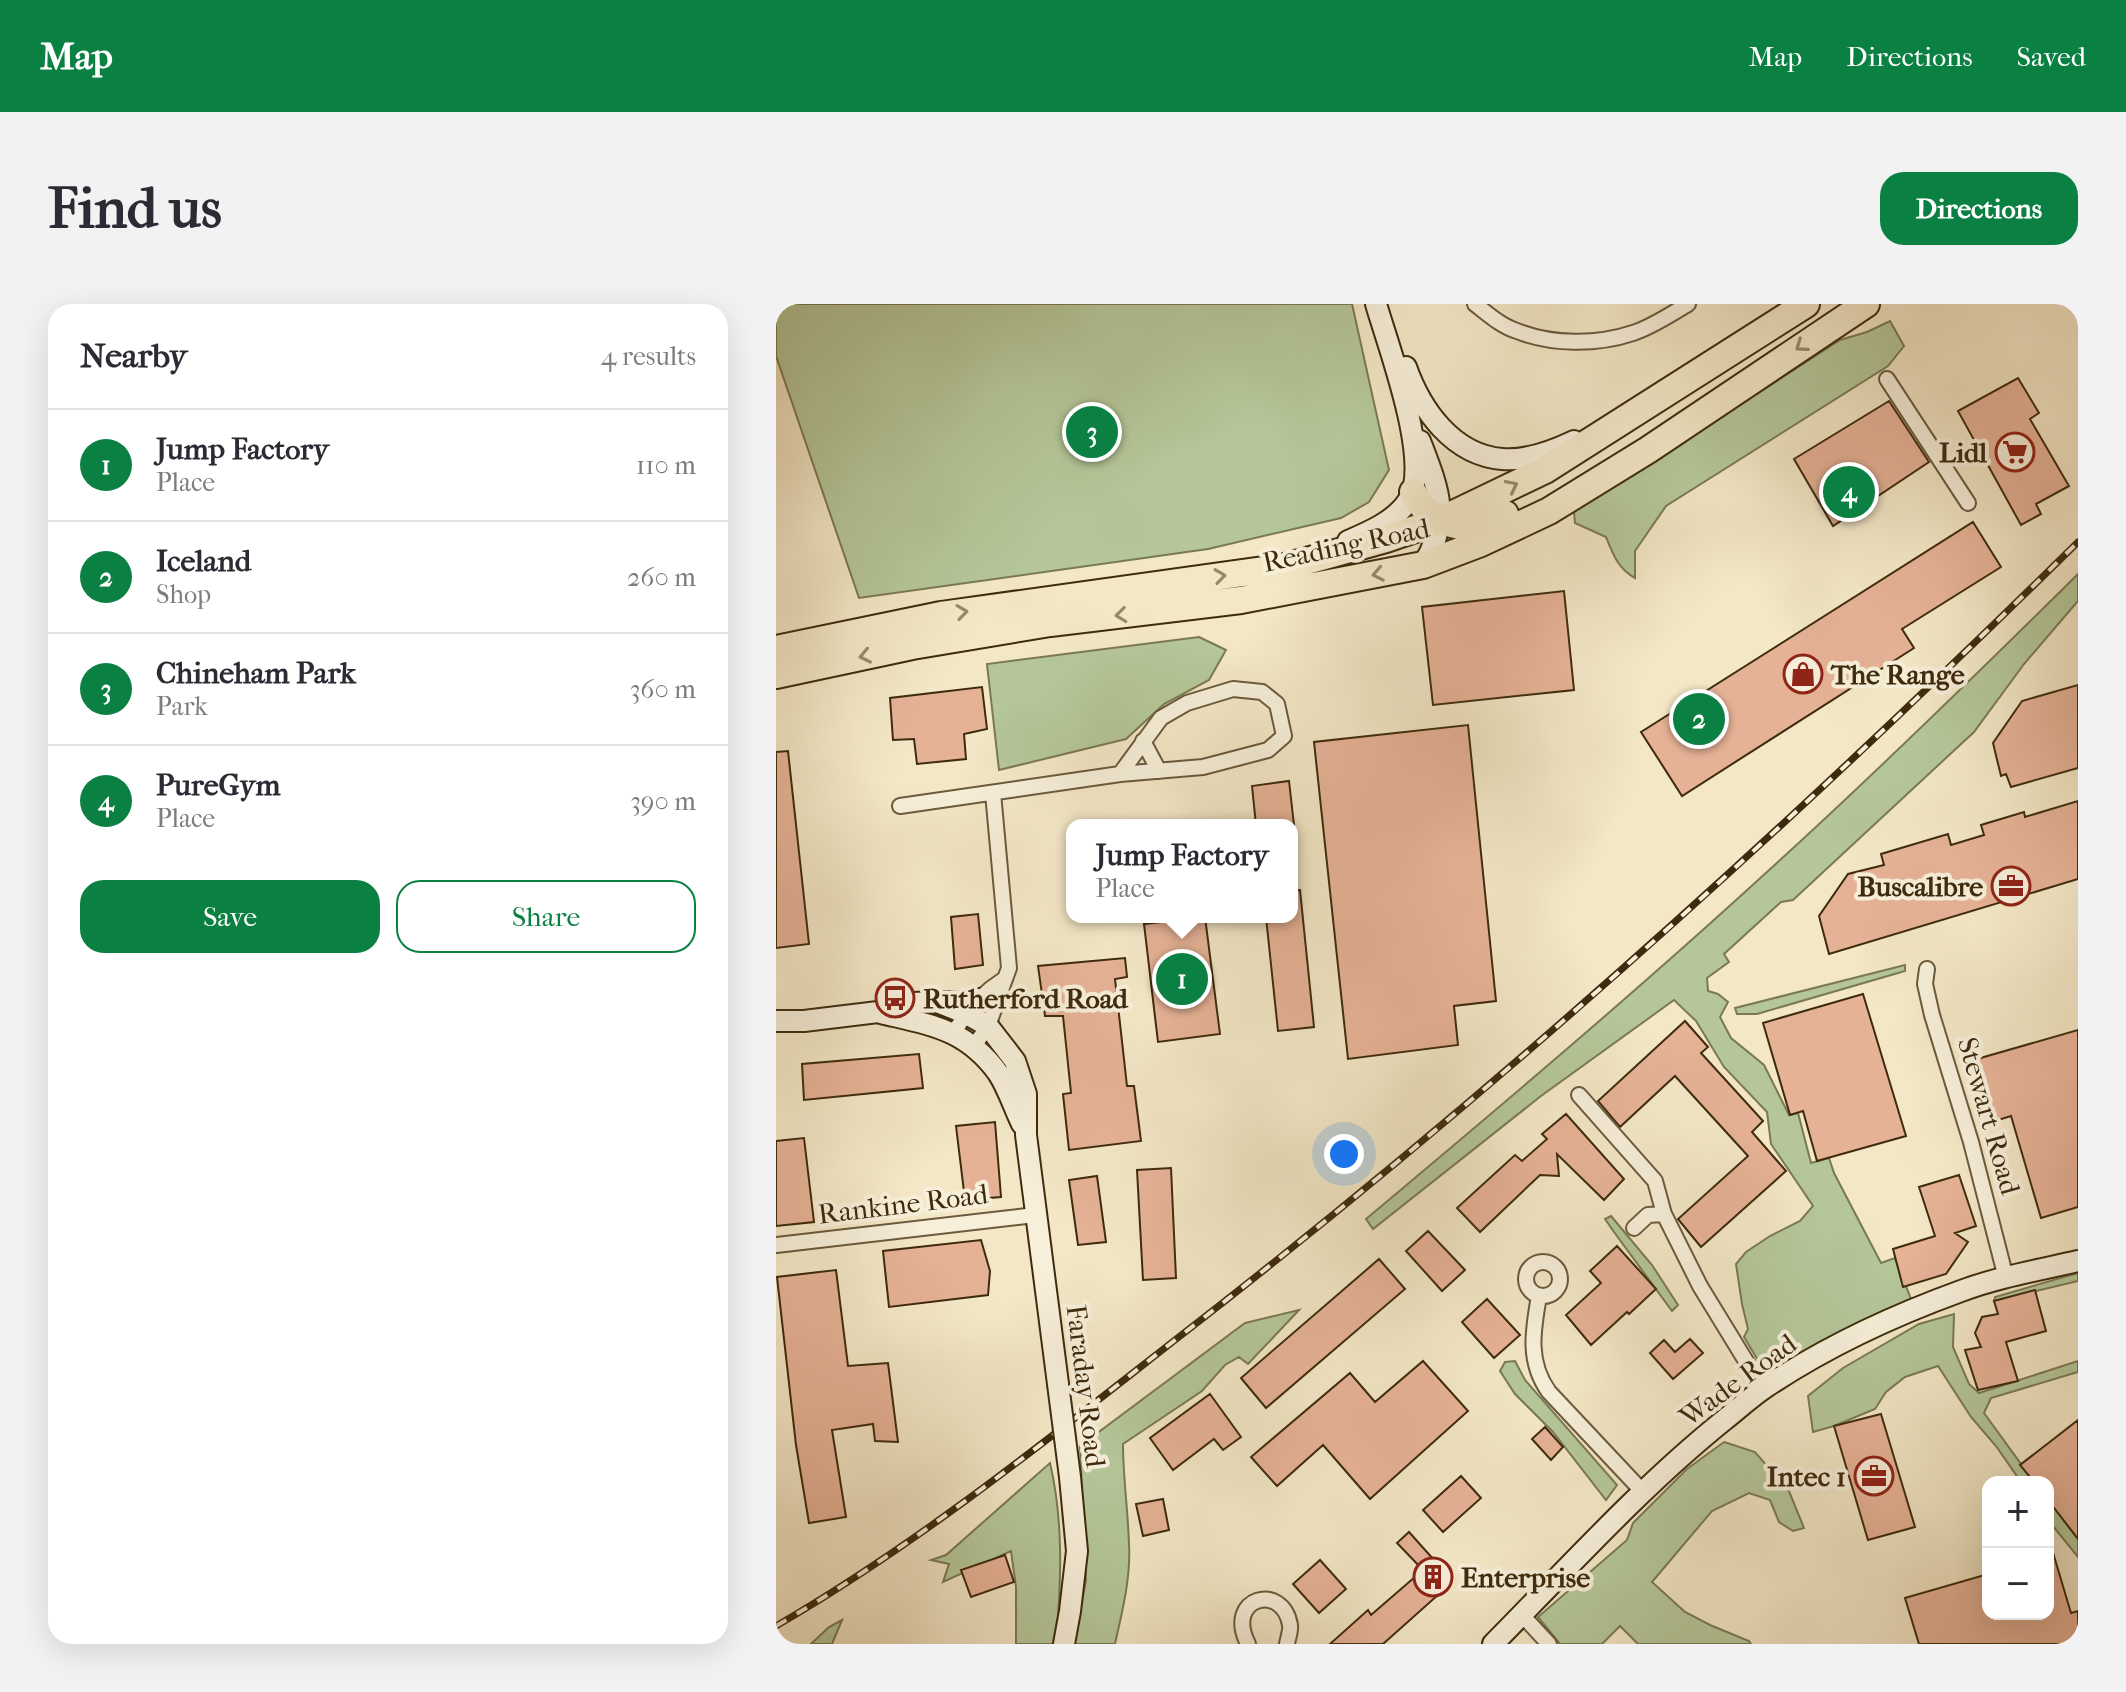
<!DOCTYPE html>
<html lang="en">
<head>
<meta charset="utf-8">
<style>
	:root { --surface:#fff; --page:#f2f2f3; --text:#2b2b33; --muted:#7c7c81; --line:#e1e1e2; --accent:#0b8043 }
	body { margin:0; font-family:"IM FELL French Canon",serif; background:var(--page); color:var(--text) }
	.controls { position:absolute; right:24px; bottom:24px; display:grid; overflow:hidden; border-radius:16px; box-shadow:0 8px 32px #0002 }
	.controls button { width:72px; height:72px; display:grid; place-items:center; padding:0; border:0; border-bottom:2px solid var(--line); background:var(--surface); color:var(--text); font:40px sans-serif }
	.you { position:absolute; left:568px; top:850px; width:28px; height:28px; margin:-20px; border:6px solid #fff; border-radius:50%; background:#1a73e8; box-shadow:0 0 0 12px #1a73e833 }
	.badge { display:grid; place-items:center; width:52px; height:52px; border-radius:50%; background:var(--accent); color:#fff; font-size:26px; font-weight:700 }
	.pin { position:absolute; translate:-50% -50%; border:4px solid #fff; box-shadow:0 2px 8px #0006 }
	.popup { position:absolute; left:290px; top:515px; width:232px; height:104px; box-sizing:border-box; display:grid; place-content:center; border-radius:16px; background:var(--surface); filter:drop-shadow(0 2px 6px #0005); font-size:26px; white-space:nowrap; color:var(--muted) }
	.popup b { font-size:30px; color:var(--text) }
	.popup::after { content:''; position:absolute; left:50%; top:100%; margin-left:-16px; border:16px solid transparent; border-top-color:var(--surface) }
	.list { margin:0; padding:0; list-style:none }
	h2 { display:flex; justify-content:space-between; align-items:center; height:104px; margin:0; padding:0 32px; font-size:34px }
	h2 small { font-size:26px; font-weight:400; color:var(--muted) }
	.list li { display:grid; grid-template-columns:52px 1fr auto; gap:24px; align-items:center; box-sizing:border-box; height:112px; padding:0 32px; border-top:2px solid var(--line) }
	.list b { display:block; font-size:30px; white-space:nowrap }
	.list p { margin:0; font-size:26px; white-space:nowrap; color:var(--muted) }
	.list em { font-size:26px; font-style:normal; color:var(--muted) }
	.actions { display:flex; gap:16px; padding:24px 32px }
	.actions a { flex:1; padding:18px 0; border:2px solid var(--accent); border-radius:24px; text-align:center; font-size:28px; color:var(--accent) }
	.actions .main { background:var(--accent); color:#fff }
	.map { position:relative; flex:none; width:1302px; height:1340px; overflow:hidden; border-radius:24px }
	header { display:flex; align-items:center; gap:48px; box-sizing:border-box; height:112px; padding:0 40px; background:var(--accent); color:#fff }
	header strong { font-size:38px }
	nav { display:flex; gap:44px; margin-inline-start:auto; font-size:28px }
	.intro { display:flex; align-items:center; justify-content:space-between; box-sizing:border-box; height:192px; padding:0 48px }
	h1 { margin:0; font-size:56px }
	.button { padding:20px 36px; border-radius:24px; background:var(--accent); color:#fff; font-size:28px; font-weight:700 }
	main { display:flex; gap:48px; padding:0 48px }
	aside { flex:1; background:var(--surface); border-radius:24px; box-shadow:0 8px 32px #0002 }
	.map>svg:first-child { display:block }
</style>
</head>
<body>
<header>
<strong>Map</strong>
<nav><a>Map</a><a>Directions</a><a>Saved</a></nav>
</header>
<div class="intro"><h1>Find us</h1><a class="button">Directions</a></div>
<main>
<aside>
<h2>Nearby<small>4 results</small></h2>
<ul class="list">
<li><span class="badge">1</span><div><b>Jump Factory</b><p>Place</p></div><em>110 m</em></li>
<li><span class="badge">2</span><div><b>Iceland</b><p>Shop</p></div><em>260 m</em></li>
<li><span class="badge">3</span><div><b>Chineham Park</b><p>Park</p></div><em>360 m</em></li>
<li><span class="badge">4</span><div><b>PureGym</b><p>Place</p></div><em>390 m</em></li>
</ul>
<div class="actions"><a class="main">Save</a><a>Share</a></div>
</aside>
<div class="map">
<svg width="1302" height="1340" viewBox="0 0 1302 1340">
	<rect width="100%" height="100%" fill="#f3e7c6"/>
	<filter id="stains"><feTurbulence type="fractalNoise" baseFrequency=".0025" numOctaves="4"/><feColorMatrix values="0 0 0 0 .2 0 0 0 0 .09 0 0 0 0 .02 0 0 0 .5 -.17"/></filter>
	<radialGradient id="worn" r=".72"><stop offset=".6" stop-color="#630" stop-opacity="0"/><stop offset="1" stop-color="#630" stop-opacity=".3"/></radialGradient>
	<!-- green -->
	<path fill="#b5c799" stroke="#7a7953" stroke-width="2" d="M0 0H576L613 166 593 198 565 214 432 245 83 294 0 52Z
		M1114 17 1128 42 1112 62 890 202 859 247V274C842 265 837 250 830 233L799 219 798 208 1064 36 1091 28Z
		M1302 270V297L1248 360 1198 428 1017 596 1005 598 948 650 953 658 931 674 932 687 942 690 952 698 944 713 955 734 988 761 1013 811 1022 809 1035 859 1053 854 1058 869 1105 959 1119 954 1135 995 989 1068 968 1033 972 1025 966 1000 960 960 970 948 994 932 1024 917 1037 902 995 840 991 808 948 763 920 717 898 696 765 792 597 925 590 915C726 801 861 687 992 567 1098 471 1200 371 1302 270Z
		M423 333 450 346 433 376 388 400 350 435 223 466 211 360Z
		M1129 661V667L981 710H961L959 704Z
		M835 912 876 961 902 1001 896 1007 838 928 829 915Z
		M1302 969V977L1218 997 1219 993Z
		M523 1006 472 1060 463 1053 449 1061 426 1087 347 1140C347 1173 352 1207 353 1240 355 1274 346 1308 339 1340H298L310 1276 304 1142 469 1019Z
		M1178 1010 1177 1043 1193 1080 1203 1089 1302 1057V1068L1215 1094 1208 1109 1258 1178H1245L1220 1142 1195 1113 1162 1062 1129 1073 1110 1088 1099 1105 1058 1122 1037 1128 1032 1092 1067 1064 1143 1020Z
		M739 1057 749 1076 841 1181 830 1196 777 1128 739 1090 724 1067 729 1058Z
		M948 1138 979 1148 1013 1187 1028 1224 1017 1227 1003 1218 994 1196 973 1189 936 1207 876 1278 909 1308 934 1321 973 1337 975 1340H862L844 1322 826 1340H784L762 1313 851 1236 857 1219 911 1165Z
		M274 1159C288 1219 285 1279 280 1340H240V1283L235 1247 167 1278 173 1260 155 1256 170 1251Z
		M1272 1196 1302 1235V1253L1272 1216Z
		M66 1316 56 1340H35L53 1323Z"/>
	<!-- building -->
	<path fill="#e6b296" stroke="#3e2b0d" stroke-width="2" d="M1242 74 1263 109 1254 115 1293 182 1260 200 1265 210 1245 221 1182 107Z
		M1113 97 1153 158 1057 222 1018 155Z
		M1197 218 1225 263 1126 325 1138 344 906 492 865 428Z
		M788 287 798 386 657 401 646 303Z
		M1302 381V464L1235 483 1230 470 1225 472 1217 439 1246 397Z
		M206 383 211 425 188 430 190 455 141 460 138 435 117 436 114 394Z
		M692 421 720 697 678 702 682 741 572 755 538 438Z
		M12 447 33 640 0 644V448Z
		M513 477 518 521H480L476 482Z
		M1302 497V575L1053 650 1043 612 1072 570 1108 561 1105 550 1172 530 1175 541 1208 531 1205 521 1248 508 1249 513Z
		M524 586 538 723 502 727 490 613H516V587Z
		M202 610 207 661 179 665 175 613Z
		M429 613 444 730 382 738 368 620Z
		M349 654 351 673 339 675 351 782H358L365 837 293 846 287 790 295 789 287 712H269L262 662Z
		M1087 690 1130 832 1041 857 1027 807 1014 811 987 719Z
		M909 717 932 743 925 749 987 817 976 828 1010 867 925 943 902 915 972 852 899 772 844 823 822 797Z
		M1302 726V903L1265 914 1235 812 1219 817 1201 755Z
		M143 750 147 784 28 796 26 760Z
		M790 810 848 875 828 896 781 850 783 872 764 871 704 928 681 904 739 851 746 857 771 835 766 830Z
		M219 818 225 893 189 896 180 822Z
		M28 834 38 918 0 922V837Z
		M395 864 400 974 367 976 361 866Z
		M1183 871 1200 922 1179 929 1192 938 1170 970 1127 983 1117 945 1159 932 1143 883Z
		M321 872 330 938 302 941 293 876Z
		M652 927 689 966 666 987 630 947Z
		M205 936 214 967 212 991 113 1003 107 947Z
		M841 942 880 985 853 1010 851 1008 815 1041 790 1011 825 979 814 967Z
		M603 955 629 985 490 1104 465 1074Z
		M60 966 72 1062 112 1059 122 1138 99 1137 97 1120 56 1126 70 1213 33 1219 20 1141 1 973Z
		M1259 986 1270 1027 1230 1038 1242 1077 1202 1086 1189 1046 1205 1043 1199 1029 1206 1013 1222 1010 1218 997Z
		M711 995 744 1031 718 1054 686 1018Z
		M914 1035 927 1049 897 1075 874 1049 888 1036 899 1048Z
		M647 1057 692 1107 594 1195 547 1141 501 1182 475 1153 574 1069 599 1098Z
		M434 1090 465 1133 447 1146 438 1135 397 1166 374 1134Z
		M1105 1110 1139 1223 1092 1236 1058 1122Z
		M1302 1116V1235L1272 1196V1178H1258L1244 1161Z
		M769 1123 787 1143 775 1156 756 1135Z
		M685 1172 705 1194 667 1228 647 1206Z
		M387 1195 393 1226 367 1232 360 1200Z
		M633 1228 658 1256 660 1254 667 1261 670 1275 662 1291 607 1340H554L592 1306 595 1311 647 1266 621 1239Z
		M1272 1242H1275L1295 1309 1302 1307V1340H1143L1129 1294 1212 1270V1310H1272Z
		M229 1251 238 1278 195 1293 185 1266Z
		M544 1256 570 1285 543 1309 517 1280Z"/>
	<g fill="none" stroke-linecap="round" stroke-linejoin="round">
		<defs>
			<path id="street" d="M699 0C712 10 725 22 741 27 776 41 821 41 857 29 876 23 895 10 912 0
				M1111 75 1192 199
				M367 437 383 467
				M124 502 344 470 427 463 492 446 508 432 501 400 486 388 457 385 411 399 385 414 344 470
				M1151 665 1149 680 1156 711 1195 838 1230 974
				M178 729C190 707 205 690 227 676
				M198 742 212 722 233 664 217 489
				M803 791 879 877 888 910 924 982 987 1085
				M858 924 872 911 888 910
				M0 941 259 911
				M750 975a17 17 0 1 1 34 0a17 17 0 1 1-34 0Z
				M763 992C757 1026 751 1058 773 1088L867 1188
				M746 1311 773 1340
				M472 1340C448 1293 507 1278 514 1321 515 1326 512 1334 511 1340"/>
			<path id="secondary" d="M630 63C645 106 677 151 726 155 750 157 777 147 798 137
				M644 137C662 184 676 215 647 261
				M572 237C593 228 619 217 632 197 657 160 612 42 600 0
				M169 698 184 699 203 695
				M105 709C155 721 190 725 222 769 232 784 238 804 246 820
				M0 717H28L102 708 136 699 161 698 189 709 212 722 239 757 250 790V831L282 1080
				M288 1340 294 1307 301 1247 294 1173
				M717 1340C792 1264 864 1184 947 1117 961 1106 975 1093 990 1083 1048 1044 1119 1011 1185 987 1222 973 1263 966 1302 957"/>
			<path id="highway" d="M637 188C645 202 649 207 663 215 692 229 701 221 729 210
				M0 345 165 311 509 263 610 235 665 216 769 166 1030 0
				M0 371 136 342 274 319 465 296 647 261 705 239 773 207 872 146 1090 0"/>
		</defs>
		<!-- street casing -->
		<use href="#street" stroke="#6b5a3b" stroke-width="18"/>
		<!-- secondary casing -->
		<use href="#secondary" stroke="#3e2b0d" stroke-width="24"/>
		<!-- highway casing -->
		<use href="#highway" stroke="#3e2b0d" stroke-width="30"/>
		<!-- street -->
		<use href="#street" stroke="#f7efda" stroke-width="14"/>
		<!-- secondary -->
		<use href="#secondary" stroke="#f7efda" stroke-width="20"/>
		<!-- highway -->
		<use href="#highway" stroke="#f3e7c6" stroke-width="26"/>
		<defs>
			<path id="rail" d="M0 1322C145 1238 276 1132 408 1029 723 785 1019 517 1302 238"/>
		</defs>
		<!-- rail casing -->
		<use href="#rail" stroke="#3e2b0d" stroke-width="7"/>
		<!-- rail -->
		<use href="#rail" stroke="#f7efda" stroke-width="4" stroke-dasharray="12" stroke-linecap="butt"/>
		<defs>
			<path id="secondary-bridge" d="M282 1080 294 1173"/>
		</defs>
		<!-- secondary-bridge casing -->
		<use href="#secondary-bridge" stroke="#3e2b0d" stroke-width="24" stroke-linecap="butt"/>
		<!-- secondary-bridge -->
		<use href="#secondary-bridge" stroke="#f7efda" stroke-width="20"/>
	</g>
	<!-- one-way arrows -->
	<defs><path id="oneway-chevron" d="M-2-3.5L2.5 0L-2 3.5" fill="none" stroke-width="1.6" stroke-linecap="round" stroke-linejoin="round" transform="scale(2)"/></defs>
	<g stroke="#98896a">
		<use href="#oneway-chevron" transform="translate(1025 42) rotate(145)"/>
		<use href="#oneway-chevron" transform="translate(736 182) rotate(-27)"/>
		<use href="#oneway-chevron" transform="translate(602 270) rotate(169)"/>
		<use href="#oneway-chevron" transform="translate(444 272) rotate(-8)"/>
		<use href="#oneway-chevron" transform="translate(186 308) rotate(-8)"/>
		<use href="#oneway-chevron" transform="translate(345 311) rotate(173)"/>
		<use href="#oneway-chevron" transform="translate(89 352) rotate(168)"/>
	</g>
	<!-- icons -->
	<defs>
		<symbol id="supermarket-ring" viewBox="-11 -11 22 22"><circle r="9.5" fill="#f7efda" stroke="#8f2418" stroke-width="1.5"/><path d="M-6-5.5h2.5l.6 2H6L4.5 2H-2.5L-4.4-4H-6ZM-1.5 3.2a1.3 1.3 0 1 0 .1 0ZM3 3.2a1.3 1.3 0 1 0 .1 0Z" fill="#8f2418"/></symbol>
		<symbol id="shop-ring" viewBox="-11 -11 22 22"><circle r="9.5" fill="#f7efda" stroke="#8f2418" stroke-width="1.5"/><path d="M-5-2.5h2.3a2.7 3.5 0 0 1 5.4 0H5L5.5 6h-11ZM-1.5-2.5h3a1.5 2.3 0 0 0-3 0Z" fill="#8f2418"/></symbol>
		<symbol id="office-ring" viewBox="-11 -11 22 22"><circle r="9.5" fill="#f7efda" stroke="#8f2418" stroke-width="1.5"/><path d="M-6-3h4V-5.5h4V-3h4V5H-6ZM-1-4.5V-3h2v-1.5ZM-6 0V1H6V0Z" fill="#8f2418"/></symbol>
		<symbol id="bus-ring" viewBox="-11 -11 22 22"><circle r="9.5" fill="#f7efda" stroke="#8f2418" stroke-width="1.5"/><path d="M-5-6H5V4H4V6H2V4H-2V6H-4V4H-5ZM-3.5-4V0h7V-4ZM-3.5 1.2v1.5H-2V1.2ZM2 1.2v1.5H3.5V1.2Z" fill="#8f2418"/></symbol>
		<symbol id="building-ring" viewBox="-11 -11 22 22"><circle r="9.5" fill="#f7efda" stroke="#8f2418" stroke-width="1.5"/><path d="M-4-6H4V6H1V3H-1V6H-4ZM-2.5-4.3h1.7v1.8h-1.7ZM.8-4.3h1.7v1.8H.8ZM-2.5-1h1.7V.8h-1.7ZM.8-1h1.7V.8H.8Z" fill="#8f2418"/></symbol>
	</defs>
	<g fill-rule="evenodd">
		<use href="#supermarket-ring" x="1217" y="126" width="44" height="44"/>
		<use href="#shop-ring" x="1005" y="348" width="44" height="44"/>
		<use href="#office-ring" x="1213" y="560" width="44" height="44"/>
		<use href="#bus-ring" x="97" y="672" width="44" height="44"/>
		<use href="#office-ring" x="1076" y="1150" width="44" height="44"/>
		<use href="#building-ring" x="635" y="1251" width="44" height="44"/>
	</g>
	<g text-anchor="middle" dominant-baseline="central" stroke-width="8" stroke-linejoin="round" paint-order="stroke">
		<!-- poi labels -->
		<g font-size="28" font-weight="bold" fill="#3e2b0d" stroke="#f7efda" text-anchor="end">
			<text x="1211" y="148">Lidl</text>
			<text x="1055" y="370" text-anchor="start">The Range</text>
			<text x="1207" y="582">Buscalibre</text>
			<text x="147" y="694" text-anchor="start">Rutherford Road</text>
			<text x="1070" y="1172">Intec 1</text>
			<text x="685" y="1273" text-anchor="start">Enterprise</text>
		</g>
		<!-- street labels -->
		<g font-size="28" fill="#3e2b0d" stroke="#f7efda">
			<text transform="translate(570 241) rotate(-12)">Reading Road</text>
			<text transform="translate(1213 812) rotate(74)">Stewart Road</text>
			<text transform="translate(127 900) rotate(-7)">Rankine Road</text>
			<text transform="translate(962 1076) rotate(-36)">Wade Road</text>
			<text transform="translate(310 1082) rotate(83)">Faraday Road</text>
		</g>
	</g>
	<rect width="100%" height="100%" filter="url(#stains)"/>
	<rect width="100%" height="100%" fill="url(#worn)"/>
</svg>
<div class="controls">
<button>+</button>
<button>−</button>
</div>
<div class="you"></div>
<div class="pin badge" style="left:406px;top:675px">1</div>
<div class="popup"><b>Jump Factory</b>Place</div>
<div class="pin badge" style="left:923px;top:415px">2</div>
<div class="pin badge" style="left:316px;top:128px">3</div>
<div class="pin badge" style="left:1073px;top:188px">4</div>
</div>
</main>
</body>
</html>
